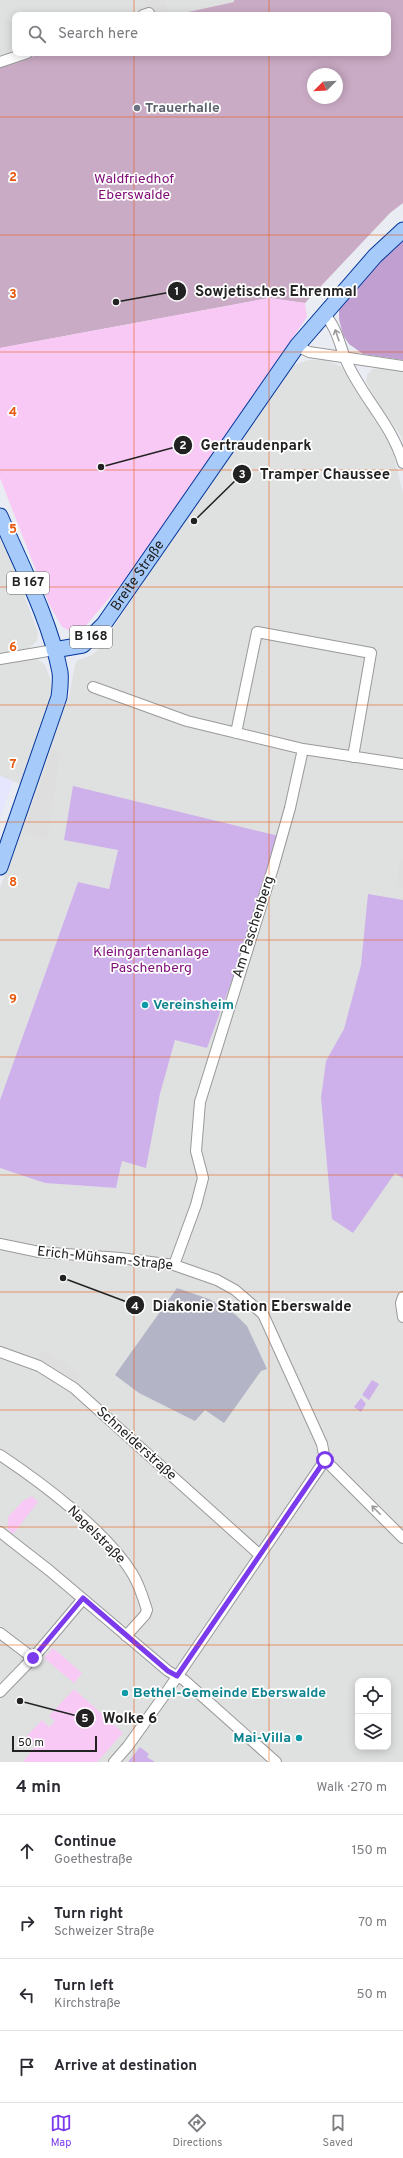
<!DOCTYPE html>
<html lang="en">
<head>
<meta charset="utf-8">
<style>
	:root { --surface:#fff; --page:#f2f2f3; --text:#2b2b33; --muted:#7c7c81; --line:#e1e1e2; --accent:#7c3aed }
	body { margin:0; font-family:Overpass,sans-serif; background:var(--page); color:var(--text) }
	.controls { position:absolute; right:12px; bottom:12px; display:grid; overflow:hidden; border-radius:8px; box-shadow:0 2px 10px #0003 }
	.controls button { width:36px; height:36px; display:grid; place-items:center; padding:0; border:0; border-bottom:1px solid var(--line); background:var(--surface); color:var(--text); font:20px sans-serif }
	.compass { position:absolute; left:307px; top:68px; width:36px; height:36px; border-radius:50%; background:var(--surface); box-shadow:0 2px 10px #0003; rotate:246deg }
	.scale { position:absolute; left:12px; bottom:10px; width:85px; box-sizing:border-box; padding-left:4px; border:2px solid #222; border-top:0; font-size:11px; line-height:14px; white-space:nowrap; color:#222; -webkit-text-stroke:3px #fff; paint-order:stroke }
	.stop { position:absolute; width:12px; height:12px; margin:-9px; border:3px solid #7c3aed; border-radius:50%; background:#fff }
	.stop.end { background:#7c3aed; border-color:#fff; box-shadow:0 1px 4px #0008 }
	.list { margin:0; padding:0; list-style:none }
	h2 { display:flex; justify-content:space-between; align-items:center; height:52px; margin:0; padding:0 16px; font-size:17px }
	h2 small { font-size:13px; font-weight:400; color:var(--muted) }
	.list li { display:grid; grid-template-columns:26px 1fr auto; gap:12px; align-items:center; box-sizing:border-box; height:72px; padding:0 16px; border-top:1px solid var(--line) }
	.list b { display:block; font-size:15px; white-space:nowrap }
	.list p { margin:0; font-size:13px; white-space:nowrap; color:var(--muted) }
	.list em { font-size:13px; font-style:normal; color:var(--muted) }
	.icon { flex:none; width:22px; height:22px; fill:none; stroke:currentColor; stroke-width:2; stroke-linecap:round; stroke-linejoin:round }
	.map { position:relative; flex:none; width:403px; height:1762px; overflow:hidden }
	.search { position:absolute; background:var(--surface); box-shadow:0 2px 10px #0003; left:12px; right:12px; top:12px; height:44px; display:flex; align-items:center; gap:10px; box-sizing:border-box; padding:0 14px; border-radius:8px; color:var(--muted); font-size:15px }
	.sheet { height:340px; background:var(--surface) }
	nav { display:flex; justify-content:space-around; align-items:center; box-sizing:border-box; height:56px; border-top:1px solid var(--line); background:var(--surface); font-size:11px; color:var(--muted) }
	nav a { display:grid; justify-items:center; gap:2px }
	nav .on { color:var(--accent) }
	.map>svg:first-child { display:block }
</style>
</head>
<body>
<div class="map">
<svg width="403" height="1762" viewBox="0 0 403 1762">
	<rect width="100%" height="100%" fill="#e9ecf2"/>
	<!-- residential -->
	<path fill="#dfe0e0" fill-rule="evenodd" d="M0 0H234V2L174 15H149L147 8 126 15H15V51L0 56Z
		M309 360H325L340 366 350 378 392 449 403 493V1762H0V1168L45 1183 116 1188 122 1161 146 1167 160 1094 175 1040 207 1048 118 850 109 889 78 882 0 1100V888L46 753 69 696 75 665 78 660 92 655 99 649 202 494 267 402 294 365ZM358 1681H388V1747H358Z
		M380 368 403 371V444L402 438 373 396 366 381 367 375 372 369Z
		M0 533 38 632 37 641 30 647 32 659H37L45 665 51 681V694L20 784 0 776Z"/>
	<!-- education -->
	<path fill="#e6e6fe" d="M0 776 13 781 0 818Z"/>
	<!-- construction -->
	<path fill="#b4b4c7" d="M177 1288 209 1299 236 1315 247 1326 267 1369 261 1371 224 1423 205 1410 195 1421 139 1393 115 1375Z"/>
	<!-- grass -->
	<path fill="#ceb1ea" d="M73 786 279 836 273 868 207 1048 175 1040 160 1094 146 1168 122 1161 116 1188 45 1183 0 1168V1100L78 882 109 889 118 850 64 840Z
		M368 894 403 900V1178L395 1173 353 1233 332 1219 321 1098 326 1061 344 1029 361 965Z
		M372 1380 379 1384 369 1400 362 1395Z
		M361 1398 366 1404 361 1412 354 1407Z
		M140 1747 149 1754 147 1757 155 1762H128Z"/>
	<!-- forest -->
	<path fill="#c19fd0" d="M403 239V360L363 354 349 344 343 335 339 319V306L361 277Z"/>
	<!-- cemetery -->
	<path fill="#caabc5" fill-rule="evenodd" d="M234 0H403V203L390 213 305 303 269 298 0 348V67L43 53H388V15H174L234 2ZM313 74H337V98H313Z"/>
	<!-- park -->
	<path fill="#f9c9f5" d="M269 298 305 303 307 317 129 575 81 631 75 633 62 627 49 604 0 478V348Z
		M32 1496 38 1502 13 1534 8 1529V1517L23 1501Z
		M53 1648 82 1673 74 1683 44 1658Z
		M74 1689 123 1733 97 1762H23L36 1745 26 1737 42 1720 49 1727 55 1721 49 1716Z"/>
	<!-- parking -->
	<path fill="#dedede" d="M146 0H165L169 15H149Z
		M53 749 61 752 47 840 23 832Z
		M400 858 403 859V888L396 886Z
		M44 1350 81 1374 76 1382 39 1358Z"/>
	<g fill="none" stroke-linecap="round" stroke-linejoin="round">
		<defs>
			<path id="street" d="M143 15 149 13
				M0 62 27 53
				M324 314C336 326 339 342 345 358 360 395 392 424 403 463
				M297 346 309 352 403 366
				M0 659 54 650
				M93 687 187 721 303 749 403 764
				M236 733 257 632 371 653 353 757
				M0 1244 39 1252 120 1258 174 1265 217 1280 235 1290 263 1314 322 1444 325 1460 403 1538
				M174 1265 196 1205 203 1178 196 1151 200 1102 273 868 290 808 303 749
				M403 1297 401 1303 403 1317
				M0 1352 39 1366 74 1388 260 1555
				M0 1455C42 1483 105 1530 132 1573 139 1584 143 1597 147 1610L145 1615 126 1636
				M0 1532 50 1571 168 1671 184 1680 276 1762
				M0 1633 33 1658
				M0 1692 33 1658 83 1599
				M114 1762 128 1746 168 1690 325 1460"/>
			<g id="primary">
				<path d="M0 516C21 565 50 620 60 672 61 681 60 689 59 697L0 867"/>
				<path id="s1" d="M54 650 83 645 104 624 297 346 375 256 403 230"/>
			</g>
		</defs>
		<!-- street casing -->
		<use href="#street" stroke="#999" stroke-width="12"/>
		<!-- primary casing -->
		<use href="#primary" stroke="#04369c" stroke-width="17"/>
		<!-- street -->
		<use href="#street" stroke="#fff" stroke-width="10"/>
		<!-- primary -->
		<use href="#primary" stroke="#a6cafa" stroke-width="15"/>
	</g>
	<!-- one-way arrows -->
	<defs><path id="oneway-shaft" d="M-6 0H5M1.5-3L5.5 0L1.5 3" fill="none" stroke-width="1.6" stroke-linecap="round" stroke-linejoin="round"/></defs>
	<g stroke="#9c9c9c">
		<use href="#oneway-shaft" transform="translate(337 335) rotate(-109)"/>
		<use href="#oneway-shaft" transform="translate(376 1510) rotate(-135)"/>
	</g>
	<g fill="none" stroke-linecap="round" stroke-linejoin="round">
		<!-- route -->
		<path stroke="#7c3aed" stroke-width="5" d="M33 1658 83 1598 168 1671 177 1676 325 1460"/>
	</g>
	<!-- grid -->
	<path fill="none" stroke="#e8590c" stroke-width="1" stroke-opacity="0.55" d="M134 0V15M269 0V15M134 53V1762M269 53V1762M0 117H403M0 235H403M0 352H403M0 470H403M0 587H403M0 705H403M0 822H403M0 940H403M0 1057H403M0 1175H403M0 1292H403M0 1410H403M0 1527H403M0 1645H403"/>
	<!-- markers -->
	<circle fill="#6b7280" stroke="#fff" stroke-width="1.5" cx="137" cy="108" r="4"/>
	<g fill="#0f9aa8" stroke="#fff" stroke-width="1.5">
		<circle cx="145" cy="1005" r="4"/>
		<circle cx="125" cy="1693" r="4"/>
		<circle cx="299" cy="1738" r="4"/>
	</g>
	<g text-anchor="middle" dominant-baseline="central" stroke-width="3.5" stroke-linejoin="round" paint-order="stroke">
		<!-- shield labels -->
		<g fill="#fff" stroke="#646464" stroke-width="1">
			<rect x="7" y="572" width="42" height="22" rx="3"/>
			<rect x="70" y="626" width="42" height="22" rx="3"/>
		</g>
		<g font-size="13" font-weight="bold" fill="#222">
			<text x="28" y="583">B 167</text>
			<text x="91" y="637">B 168</text>
		</g>
		<!-- worship labels -->
		<g font-size="14" font-weight="bold" fill="#5b616d" stroke="#fff" text-anchor="start">
			<text x="145" y="108">Trauerhalle</text>
		</g>
		<!-- park labels -->
		<g font-size="14" fill="#810f78" stroke="#fff">
			<text x="134" y="179">Waldfriedhof<tspan x="134" dy="16">Eberswalde</tspan></text>
			<text x="151" y="952">Kleingartenanlage<tspan x="151" dy="16">Paschenberg</tspan></text>
		</g>
		<!-- street labels -->
		<g font-size="14" fill="#222" stroke="#fff">
			<text stroke="none"><textPath href="#s1" startOffset="118">Breite Straße</textPath></text>
			<text transform="translate(254 927) rotate(-72)">Am Paschenberg</text>
			<text transform="translate(105 1259) rotate(6)">Erich-Mühsam-Straße</text>
			<text transform="translate(136 1444) rotate(42)">Schneiderstraße</text>
			<text transform="translate(96 1535) rotate(45)">Nagelstraße</text>
		</g>
		<!-- culture labels -->
		<g font-size="14" font-weight="bold" fill="#0d838f" stroke="#fff" text-anchor="start">
			<text x="153" y="1005">Vereinsheim</text>
			<text x="133" y="1693">Bethel-Gemeinde Eberswalde</text>
			<text x="291" y="1738" text-anchor="end">Mai-Villa</text>
		</g>
	</g>
	<g font-size="13" text-anchor="middle" font-weight="bold" fill="#e8590c" stroke="#fff" stroke-width="3.5" stroke-linejoin="round" paint-order="stroke">
		<text x="13" y="181">2</text>
		<text x="13" y="298">3</text>
		<text x="13" y="416">4</text>
		<text x="13" y="533">5</text>
		<text x="13" y="651">6</text>
		<text x="13" y="768">7</text>
		<text x="13" y="886">8</text>
		<text x="13" y="1003">9</text>
	</g>
	<!-- callouts -->
	<path fill="none" stroke="#222" stroke-width="1.5" d="M116 302L177 291M101 467L183 445M194 521L242 474M63 1278L135 1305M20 1701L85 1718"/>
	<g fill="#222" stroke="#fff" stroke-width="1.5">
		<circle cx="116" cy="302" r="4"/>
		<circle cx="101" cy="467" r="4"/>
		<circle cx="194" cy="521" r="4"/>
		<circle cx="63" cy="1278" r="4"/>
		<circle cx="20" cy="1701" r="4"/>
		<circle cx="177" cy="291" r="10"/>
		<circle cx="183" cy="445" r="10"/>
		<circle cx="242" cy="474" r="10"/>
		<circle cx="135" cy="1305" r="10"/>
		<circle cx="85" cy="1718" r="10"/>
	</g>
	<g font-size="12" text-anchor="middle" font-weight="bold" fill="#fff">
		<text x="177" y="295">1</text>
		<text x="183" y="449">2</text>
		<text x="242" y="478">3</text>
		<text x="135" y="1310">4</text>
		<text x="85" y="1722">5</text>
	</g>
	<g font-size="15" text-anchor="middle" font-weight="bold" fill="#222" stroke="#fff" stroke-width="3.5" stroke-linejoin="round" paint-order="stroke">
		<text x="276" y="296">Sowjetisches Ehrenmal</text>
		<text x="256" y="450">Gertraudenpark</text>
		<text x="325" y="479">Tramper Chaussee</text>
		<text x="252" y="1311">Diakonie Station Eberswalde</text>
		<text x="130" y="1723">Wolke 6</text>
	</g>
</svg>
<div class="controls">
<button><svg class="icon" aria-label="locate" viewBox="0 0 24 24"><circle cx="12" cy="12" r="6"/><path d="M12 2v4M12 18v4M2 12h4M18 12h4"/></svg></button>
<button><svg class="icon" aria-label="layers" viewBox="0 0 24 24"><path d="M12 4l9 5-9 5-9-5zM3 14l9 5 9-5"/></svg></button>
</div>
<svg class="compass" viewBox="-18 -18 36 36"><path d="M0-13l5 13h-10z" fill="#e53935"/><path d="M0 13l5-13h-10z" fill="#7c7c81"/></svg>
<div class="scale">50 m</div>
<div class="stop" style="left:325px;top:1460px"></div>
<div class="stop end" style="left:33px;top:1658px"></div>
<div class="search"><svg class="icon" aria-label="search" viewBox="0 0 24 24"><circle cx="10" cy="10" r="6"/><path d="M15 15l6 6"/></svg>Search here</div>
</div>
<section class="sheet">
<h2>4 min<small>Walk · 270 m</small></h2>
<ul class="list">
<li><svg class="icon" aria-label="ahead" viewBox="0 0 24 24"><path d="M12 20V5M6 11l6-6 6 6"/></svg><div><b>Continue</b><p>Goethestraße</p></div><em>150 m</em></li>
<li><svg class="icon" aria-label="right" viewBox="0 0 24 24"><path d="M7 20v-9h11M14 6l5 5-5 5"/></svg><div><b>Turn right</b><p>Schweizer Straße</p></div><em>70 m</em></li>
<li><svg class="icon" aria-label="left" viewBox="0 0 24 24"><path d="M17 20v-9H6M10 6l-5 5 5 5"/></svg><div><b>Turn left</b><p>Kirchstraße</p></div><em>50 m</em></li>
<li><svg class="icon" aria-label="arrive" viewBox="0 0 24 24"><path d="M6 21V4h12l-3 4 3 4H6"/></svg><div><b>Arrive at destination</b></div></li>
</ul>
</section>
<nav>
<a class="on"><svg class="icon" aria-label="map" viewBox="0 0 24 24"><path d="M3 6l6-2 6 2 6-2v14l-6 2-6-2-6 2zM9 4v14M15 6v14"/></svg>Map</a>
<a><svg class="icon" aria-label="directions" viewBox="0 0 24 24"><path d="M12 3l9 9-9 9-9-9zM9 14v-3h6M13 9l2 2-2 2"/></svg>Directions</a>
<a><svg class="icon" aria-label="saved" viewBox="0 0 24 24"><path d="M7 4h10v16l-5-4-5 4z"/></svg>Saved</a>
</nav>
</body>
</html>
